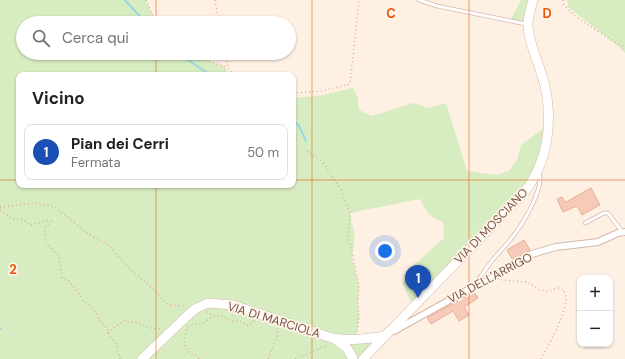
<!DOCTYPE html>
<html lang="it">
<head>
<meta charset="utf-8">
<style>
	:root { --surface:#fff; --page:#f2f2f2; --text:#202124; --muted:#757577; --line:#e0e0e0; --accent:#f05440 }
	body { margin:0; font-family:"DM Sans",sans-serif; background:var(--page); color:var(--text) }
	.controls { position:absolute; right:12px; bottom:12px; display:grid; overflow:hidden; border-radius:8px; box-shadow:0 1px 3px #0004 }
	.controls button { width:36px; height:36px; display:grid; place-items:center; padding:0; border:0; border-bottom:1px solid var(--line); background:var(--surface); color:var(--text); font:20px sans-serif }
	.you { position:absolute; left:385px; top:251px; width:14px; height:14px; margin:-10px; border:3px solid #fff; border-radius:50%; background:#1a73e8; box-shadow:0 0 0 6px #1a73e833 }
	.badge { display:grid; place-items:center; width:26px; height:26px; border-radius:50%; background:var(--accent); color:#fff; font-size:13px; font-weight:700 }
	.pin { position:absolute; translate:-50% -33px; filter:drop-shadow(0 1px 2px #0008) }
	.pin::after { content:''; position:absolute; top:21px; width:14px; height:12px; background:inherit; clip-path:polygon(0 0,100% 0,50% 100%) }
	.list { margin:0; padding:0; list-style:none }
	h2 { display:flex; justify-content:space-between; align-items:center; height:52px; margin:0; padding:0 16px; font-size:17px }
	h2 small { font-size:13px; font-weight:400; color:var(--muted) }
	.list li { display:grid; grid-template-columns:26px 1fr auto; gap:12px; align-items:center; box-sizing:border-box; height:56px; margin:0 8px 8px; padding:0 8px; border:1px solid var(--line); border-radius:8px }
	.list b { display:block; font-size:15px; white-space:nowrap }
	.list p { margin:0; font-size:13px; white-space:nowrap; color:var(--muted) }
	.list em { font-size:13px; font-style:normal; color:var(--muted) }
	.icon { flex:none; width:22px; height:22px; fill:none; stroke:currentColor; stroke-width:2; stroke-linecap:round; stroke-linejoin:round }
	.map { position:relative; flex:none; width:625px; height:359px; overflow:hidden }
	.search { position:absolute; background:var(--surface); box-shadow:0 1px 3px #0004; left:16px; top:16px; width:280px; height:44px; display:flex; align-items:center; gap:10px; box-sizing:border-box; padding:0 14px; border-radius:22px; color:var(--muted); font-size:15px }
	.panel { position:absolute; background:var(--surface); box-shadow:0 1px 3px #0004; left:16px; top:72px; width:280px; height:116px; border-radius:8px }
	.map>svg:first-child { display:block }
</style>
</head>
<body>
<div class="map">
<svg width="625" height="359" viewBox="0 0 625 359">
	<rect width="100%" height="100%" fill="#fef0e3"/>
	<!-- green -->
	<path fill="#d7ecc0" d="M0 0H146L154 18 160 23H23V53H191L214 63 224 66 229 75H19V185H293V98L318 96 353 88 358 98 359 110 372 116 413 103 429 108 446 103 467 171 496 175 509 171 517 160 521 145 548 125 533 182 413 307 402 283 414 265 444 238 443 222C428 216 427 213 420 199L350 213 355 238 352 258 359 285 358 303 359 318 356 340 385 336 363 359H0Z
		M521 0H533L528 24 510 21Z
		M567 0H625V53L618 46 568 7Z"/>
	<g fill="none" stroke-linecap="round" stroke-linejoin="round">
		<!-- stream -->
		<path stroke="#9bd8db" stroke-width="2" d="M125 0 146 23
			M178 53 210 75
			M293 120 299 126 306 141
			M0 328 1 329"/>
	</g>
	<!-- building -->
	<path fill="#f5cab8" stroke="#e9ae98" d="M591 188 600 205 582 215 577 206 563 212 557 199 562 197 565 202H566Z
		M524 240 530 250 513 260 507 250Z
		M474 292 478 298 464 307 469 315 459 321 453 311 431 324 427 318Z"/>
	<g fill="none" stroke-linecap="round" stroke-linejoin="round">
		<defs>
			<path id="lane" d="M419 0 437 6 526 24
				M585 223 604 213H608L623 233
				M474 285C480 278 485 270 491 262 497 254 505 247 511 239 522 225 545 189 539 172"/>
			<path id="street" d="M394 331 473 287 489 280 532 254 556 247 598 242 618 233 625 232"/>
			<path id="secondary" d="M336 340 347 348 353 359
				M142 359 187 316 195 309 208 303 233 305 332 338C350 341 366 339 385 336
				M363 359 385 336 523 194C548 163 553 124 545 86 541 68 528 43 528 24 528 16 531 8 533 0"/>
		</defs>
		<!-- lane casing -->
		<use href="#lane" stroke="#d2b8ab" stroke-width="4.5"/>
		<!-- street casing -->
		<use href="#street" stroke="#d2b8ab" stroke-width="8"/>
		<!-- secondary casing -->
		<use href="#secondary" stroke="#d8b9aa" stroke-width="10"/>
		<!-- path -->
		<path stroke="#daad9b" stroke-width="1.5" stroke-dasharray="1 3" stroke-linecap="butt" d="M146 0 154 18 160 23
			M215 0 219 23
			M563 0 564 5 575 16 608 38 621 45 625 48
			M191 53 214 63 228 68
			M225 53 228 68 234 75
			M293 93 322 91 350 84 359 0
			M307 151 322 161 341 190 350 213 348 235 359 285 358 303 359 318 357 332
			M0 207 34 203 55 207 86 232 107 244 135 274 148 284 164 301 169 305 186 306
			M0 210C9 214 9 222 22 219L30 225 47 221H51L45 229V239L46 243 59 256 62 277 63 279 69 281 78 292 84 302C97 306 97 324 108 328V333L116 344 120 359
			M501 280 528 282 539 290 547 291 558 288 564 290C565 293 566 297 566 300 564 319 550 342 541 359
			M207 312 210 313 213 317
			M108 333 123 321 134 322 151 328 161 329
			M199 359C196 355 195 356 191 354 180 347 185 335 188 326L203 323 212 317 221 316 233 321H240L246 325H250L255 320
			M268 359 277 336 278 328
			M295 359 325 346 327 343"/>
		<!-- lane -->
		<use href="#lane" stroke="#fff" stroke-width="3"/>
		<!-- street -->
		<use href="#street" stroke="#fff" stroke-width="6"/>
		<!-- secondary -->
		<use href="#secondary" stroke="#fff" stroke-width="9"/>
	</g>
	<!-- grid -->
	<path fill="none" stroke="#e8590c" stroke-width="1" stroke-opacity="0.55" d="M156 0V23M312 0V359M469 0V359M156 53V75M0 180H19M293 180H625M156 185V359"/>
	<g text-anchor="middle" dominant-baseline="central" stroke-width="3.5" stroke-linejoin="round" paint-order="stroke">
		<!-- street labels -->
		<g font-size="12" fill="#775347" stroke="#fff5ea">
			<text transform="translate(491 226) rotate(-46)">VIA DI MOSCIANO</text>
			<text transform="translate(490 278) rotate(-28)">VIA DELL'ARRIGO</text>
			<text transform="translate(274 320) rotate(17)">VIA DI MARCIOLA</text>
		</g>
	</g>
	<g font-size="13" text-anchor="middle" font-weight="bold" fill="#e8590c" stroke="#fff5ea" stroke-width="3.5" stroke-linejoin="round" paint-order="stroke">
		<text x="391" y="18">C</text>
		<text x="547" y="18">D</text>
		<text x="13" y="274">2</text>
	</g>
</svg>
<div class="controls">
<button>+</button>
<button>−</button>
</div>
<div class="you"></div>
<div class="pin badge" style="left:418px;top:298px;background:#1a4fb4">1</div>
<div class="search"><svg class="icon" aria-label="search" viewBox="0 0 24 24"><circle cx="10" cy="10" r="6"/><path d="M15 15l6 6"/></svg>Cerca qui</div>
<section class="panel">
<h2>Vicino<small></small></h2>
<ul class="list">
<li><span class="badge" style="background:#1a4fb4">1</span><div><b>Pian dei Cerri</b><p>Fermata</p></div><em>50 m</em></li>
</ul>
</section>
</div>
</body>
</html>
